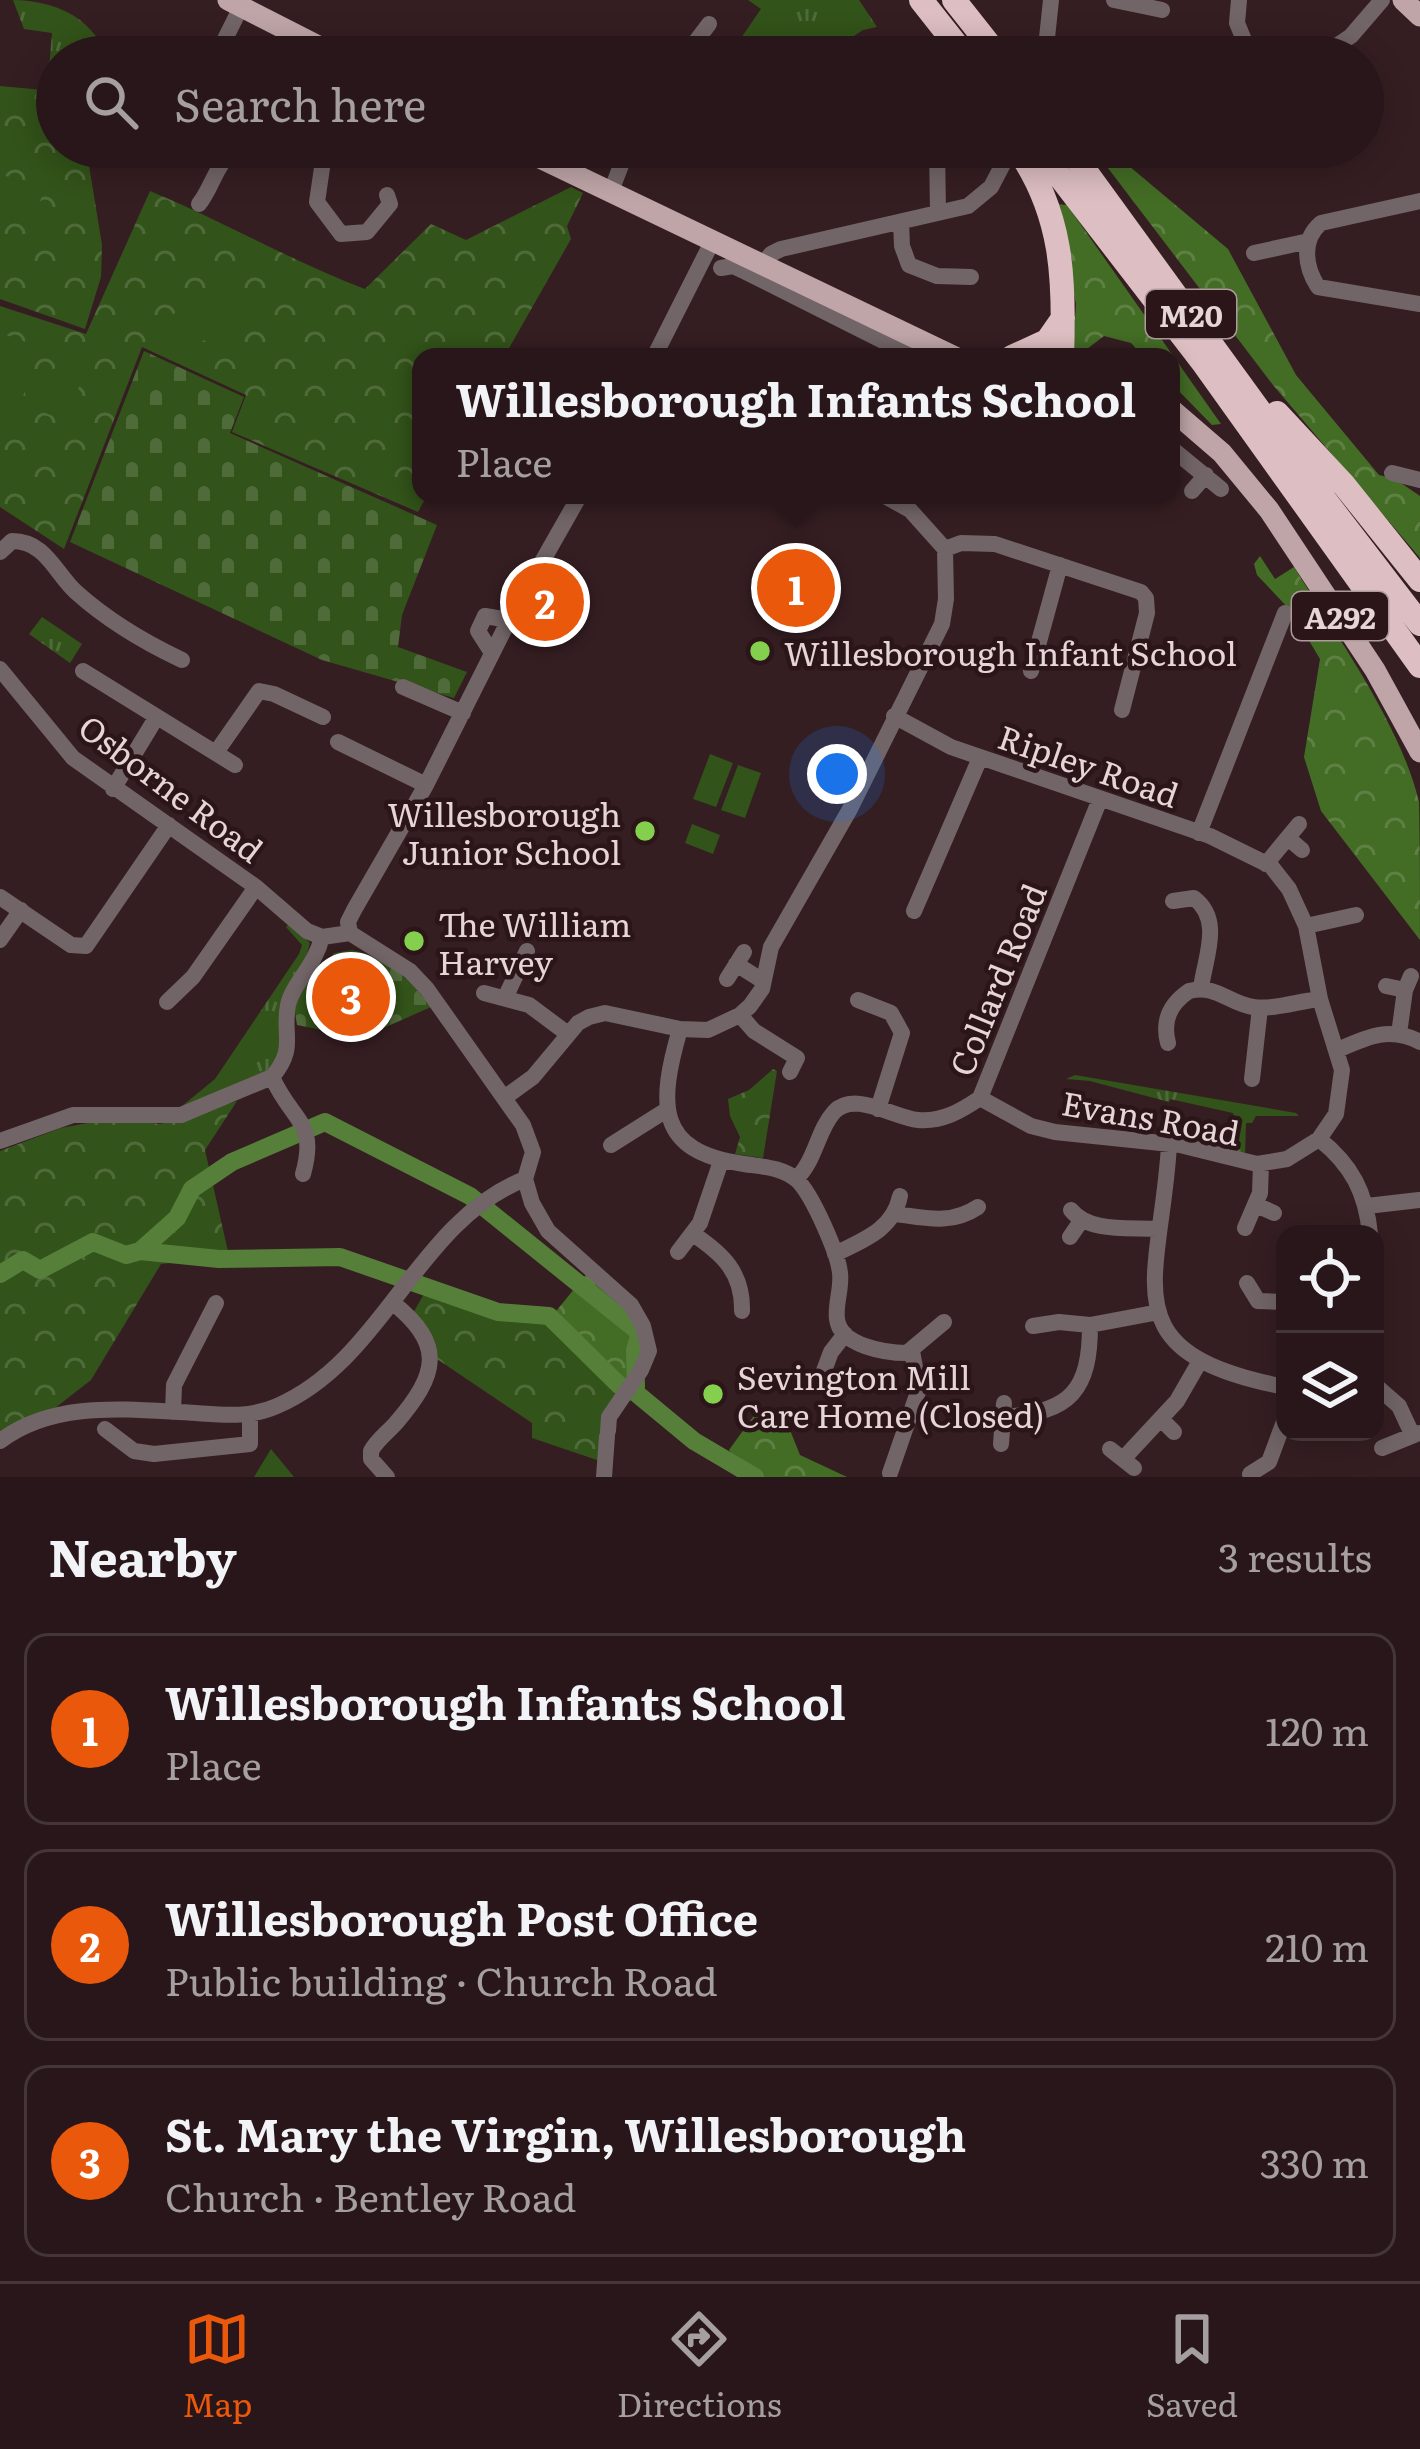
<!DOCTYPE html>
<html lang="en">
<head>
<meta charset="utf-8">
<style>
	:root { --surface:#28161a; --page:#301f23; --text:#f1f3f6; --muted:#a59fa2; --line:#443539; --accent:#ea580c }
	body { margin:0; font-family:Literata,serif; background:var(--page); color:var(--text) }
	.controls { position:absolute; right:36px; bottom:36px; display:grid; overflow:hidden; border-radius:24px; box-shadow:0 6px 30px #0003 }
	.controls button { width:108px; height:108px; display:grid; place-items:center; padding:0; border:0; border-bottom:3px solid var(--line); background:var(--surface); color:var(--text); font:60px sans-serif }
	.you { position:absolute; left:837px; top:774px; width:42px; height:42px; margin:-30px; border:9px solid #fff; border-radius:50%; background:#1a73e8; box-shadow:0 0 0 18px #1a73e833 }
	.badge { display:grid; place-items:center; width:78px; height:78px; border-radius:50%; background:var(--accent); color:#fff; font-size:39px; font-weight:700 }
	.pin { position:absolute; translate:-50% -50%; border:6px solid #fff; box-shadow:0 3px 12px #0006 }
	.popup { position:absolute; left:412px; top:348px; width:768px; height:156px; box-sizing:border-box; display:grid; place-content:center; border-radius:24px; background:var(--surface); filter:drop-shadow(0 3px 9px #0005); font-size:39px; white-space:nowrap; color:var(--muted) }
	.popup b { font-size:45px; color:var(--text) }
	.popup::after { content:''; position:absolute; left:50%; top:100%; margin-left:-24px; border:24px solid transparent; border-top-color:var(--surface) }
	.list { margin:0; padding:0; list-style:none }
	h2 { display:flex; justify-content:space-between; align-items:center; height:156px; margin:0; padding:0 48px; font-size:51px }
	h2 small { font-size:39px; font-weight:400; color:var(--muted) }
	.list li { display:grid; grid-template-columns:78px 1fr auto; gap:36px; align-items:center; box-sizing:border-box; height:192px; margin:0 24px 24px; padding:0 24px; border:3px solid var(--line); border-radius:24px }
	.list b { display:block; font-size:45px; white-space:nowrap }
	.list p { margin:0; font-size:39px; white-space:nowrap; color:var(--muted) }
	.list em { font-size:39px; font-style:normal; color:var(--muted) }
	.icon { flex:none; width:66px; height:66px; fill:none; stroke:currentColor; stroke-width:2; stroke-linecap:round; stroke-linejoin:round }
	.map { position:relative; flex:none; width:1420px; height:1477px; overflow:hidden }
	.search { position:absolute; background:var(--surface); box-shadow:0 6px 30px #0003; left:36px; right:36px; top:36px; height:132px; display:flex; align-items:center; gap:30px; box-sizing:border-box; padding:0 42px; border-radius:66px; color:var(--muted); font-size:45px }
	.sheet { height:804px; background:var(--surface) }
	nav { display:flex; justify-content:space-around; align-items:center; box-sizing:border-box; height:168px; border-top:3px solid var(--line); background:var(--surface); font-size:33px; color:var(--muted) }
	nav a { display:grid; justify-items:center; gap:6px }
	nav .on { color:var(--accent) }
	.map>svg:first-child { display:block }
</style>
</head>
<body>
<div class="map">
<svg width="1420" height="1477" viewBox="0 0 1420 1477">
	<defs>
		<pattern id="grass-tufts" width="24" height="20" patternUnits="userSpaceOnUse" patternTransform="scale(3)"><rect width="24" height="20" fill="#325319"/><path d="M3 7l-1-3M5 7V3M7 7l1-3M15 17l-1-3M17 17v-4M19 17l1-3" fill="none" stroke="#506b3a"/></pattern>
		<pattern id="forest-crowns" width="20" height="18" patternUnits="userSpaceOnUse" patternTransform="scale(3)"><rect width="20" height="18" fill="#436c25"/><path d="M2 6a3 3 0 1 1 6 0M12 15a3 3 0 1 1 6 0" fill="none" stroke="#5e8044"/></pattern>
		<pattern id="cemetery-stones" width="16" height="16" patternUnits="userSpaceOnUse" patternTransform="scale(3)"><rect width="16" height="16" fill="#325319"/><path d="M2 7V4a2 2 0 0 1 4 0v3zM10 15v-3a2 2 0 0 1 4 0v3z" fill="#506b3a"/></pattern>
		<pattern id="park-crowns" width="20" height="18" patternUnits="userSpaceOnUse" patternTransform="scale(3)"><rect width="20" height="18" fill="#325319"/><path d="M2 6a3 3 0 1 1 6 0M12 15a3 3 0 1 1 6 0" fill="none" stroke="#506b3a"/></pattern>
	</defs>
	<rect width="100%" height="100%" fill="#351e22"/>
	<!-- grass -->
	<path fill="url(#grass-tufts)" d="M13 0C36 0 61 6 80 20 97 34 95 40 118 52L116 57H57V70L49 69 52 33 24 29Z
		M748 0H859L877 27 863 30 839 46 846 57H728L761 9Z
		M42 617 82 644 70 663 29 634Z
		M290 923 310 943 278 1057 264 1074 182 1106 215 1079 299 954 302 945 286 927Z
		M1075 1075 1296 1113 1299 1116H1256L1252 1123H1246L1245 1155 1223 1150 1229 1133 1236 1127 1233 1113 1170 1099 1169 1102 1090 1081 1066 1079Z
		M271 1449 294 1477H254Z"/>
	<!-- forest -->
	<path fill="url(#forest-crowns)" d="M1092 147H1115L1129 166 1228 249 1296 375 1379 475 1395 479 1420 496V558L1273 385Z
		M1056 204 1067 205 1221 424 1212 425 1171 383V357H1144L1131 343 1104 336 1083 352H1073L1076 304Z
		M1260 556 1275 579 1294 567C1336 635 1401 725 1419 802 1420 837 1420 902 1420 940L1321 811 1304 757 1320 659 1292 612 1257 575 1254 564Z
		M588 1272 627 1315 646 1352 618 1392 548 1321Z
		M758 1410 790 1430 800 1455 847 1477H745L729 1450Z"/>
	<!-- cemetery -->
	<path fill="url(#cemetery-stones)" d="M144 351 244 397 230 433 437 525 402 615 398 647 467 672 454 698 322 660 70 542Z
		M352 950C388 959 409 978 431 1007L361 1038 297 1025 293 1000 334 953Z"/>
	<!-- park -->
	<path fill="url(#park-crowns)" d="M57 72V147H86L102 245 101 277 85 329 0 299V86L54 91Z
		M571 187 583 193 567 226 571 239 504 357H421V495H427L418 512 232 432 246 395 142 347 64 549 0 507V306L86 334 150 191C223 221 291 261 365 289L431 224 466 240Z
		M773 1069 777 1071 763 1158 735 1154 740 1137 730 1116 728 1099 749 1090Z
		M237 1101 205 1150 229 1256 161 1264 91 1380 5 1447H0V1151L61 1128 114 1118 160 1124Z
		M424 1294 494 1316 548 1321 618 1392 600 1461 532 1438V1423L434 1357 426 1326 413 1313Z"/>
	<!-- garden -->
	<path fill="#325319" d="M0 173 43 194 29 226 0 212Z
		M236 298 238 308 234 332 163 352 153 319Z
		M0 333 40 347 8 440 0 437Z
		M58 360 85 371 66 421 38 410Z
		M710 754 733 763 716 807 693 799Z
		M738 765 761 773 745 818 721 810Z
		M692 824 720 835 713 854 685 843Z"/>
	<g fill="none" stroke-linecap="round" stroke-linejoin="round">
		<!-- river -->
		<path stroke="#567f39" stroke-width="18" d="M140 1251 177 1218 192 1189 232 1162 325 1122 470 1196 640 1333 635 1350 636 1387
			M0 1274 23 1260 40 1270 93 1242 126 1255 140 1251 219 1259 340 1257 498 1312 549 1316 619 1385 636 1393 694 1441 755 1477"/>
		<!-- minor -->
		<path stroke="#726567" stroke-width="16" d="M1114 0 1162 10
			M1239 0 1237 23 1251 57
			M216 57 241 7
			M684 57 709 24
			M1045 57 1051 0
			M1320 57 1351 36 1382 0
			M262 147H296
			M315 147 323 161 317 202 341 234 367 232 390 204 387 195
			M937 147 938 212
			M610 194 628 147
			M1420 201 1321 223C1301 240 1305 267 1318 287L1420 304
			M199 204C214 185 217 158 240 147
			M901 222 902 246 909 265 937 276 971 277
			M1254 253 1309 241
			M762 265 771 254 781 249 968 206 991 187 1012 147
			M721 268 733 266 746 272 915 357
			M654 357 712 242
			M1171 448 1221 489
			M1392 473 1420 480
			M1192 491 1206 475
			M945 549 961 543 995 544 1141 592 1146 598 1147 613 1122 710
			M0 552 12 541C46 541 55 573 76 592 106 619 146 643 182 660
			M492 653 478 631 485 616 509 620
			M0 669 73 758 256 887 307 931 322 937
			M83 671 235 765
			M1031 671 1060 565
			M403 687 463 713
			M894 716 951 747 1210 836 1271 866 1289 889 1306 926 1320 999 1342 1070 1336 1114 1319 1139 1287 1159 1257 1164 1180 1145 1055 1132 1031 1126 980 1098
			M338 742 426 785
			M217 751 259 691 274 694 323 717
			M113 789 156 718
			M1199 833 1285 613
			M1288 838 1302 850
			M1266 864 1299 824
			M0 897 71 945 86 946 169 825
			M1173 901 1194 898C1223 920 1205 957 1201 988
			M914 911 980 758
			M1306 926 1356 915
			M350 933 410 971 427 989 523 1125 533 1152 525 1179 532 1203 548 1231 631 1305 643 1326 649 1351 641 1370 609 1417 608 1431
			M350 933 348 922 354 910 426 785 509 620 580 495
			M0 940 21 910
			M736 964 763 981
			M727 979 744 952
			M1386 986 1405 990
			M484 993 529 1005 568 1034
			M506 996 527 951
			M858 1000 891 1013 902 1033 878 1109
			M167 1002 193 977 256 887
			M740 1015 754 1031 797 1058 790 1072
			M680 1029C659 1102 654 1152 744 1164 763 1167 782 1167 797 1180 812 1194 838 1253 840 1273 842 1288 835 1304 837 1319 840 1346 886 1353 907 1353L944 1322
			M1399 1034 1405 990 1411 976
			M1168 1043C1162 1020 1170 1004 1189 991 1216 984 1228 1003 1253 1007 1274 1010 1299 1001 1320 999
			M1338 1050C1367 1037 1390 1026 1420 1042
			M272 1077C292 1122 318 1121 303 1174
			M1252 1079 1260 1008
			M504 1098 533 1077 578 1023 589 1017 605 1013 680 1029 708 1030 740 1015 750 1006 762 989 771 947 850 809 942 624 946 599 945 549 910 510 883 495
			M1319 1139C1352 1165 1366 1193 1370 1234
			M0 1141 73 1115H181L272 1077C297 1048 282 1035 288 1005 292 984 315 967 322 937L350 933
			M611 1145 668 1109
			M1169 1145C1161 1283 1106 1352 1285 1387
			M796 1179C816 1160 817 1131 834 1112 854 1090 894 1118 918 1120 942 1122 961 1111 980 1098L1100 799
			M1256 1205 1274 1213
			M1367 1206 1419 1200
			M1071 1210C1089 1233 1130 1227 1157 1229
			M896 1214C926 1218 951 1225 978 1207
			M1245 1228 1260 1193 1261 1164
			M693 1234C723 1254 743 1273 742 1311
			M1070 1237 1081 1221
			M678 1252 700 1223 721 1161
			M835 1254C863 1240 893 1230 900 1196
			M1375 1265V1289
			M1247 1283 1258 1301 1285 1302
			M1033 1326 1059 1322 1090 1325 1159 1312
			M819 1384 831 1352 845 1334
			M1375 1385 1399 1406 1412 1434
			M173 1412 174 1385 216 1303
			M1005 1417C1071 1412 1090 1390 1090 1325
			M1161 1419 1174 1432
			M105 1429 134 1451 154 1454 250 1444V1415
			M0 1441C56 1399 130 1410 196 1413 224 1415 250 1418 277 1406 385 1359 416 1222 525 1179
			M1001 1444 1004 1403
			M1382 1448 1419 1433
			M1110 1449 1134 1468
			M1124 1458 1177 1401 1200 1361
			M890 1473 919 1389 912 1351
			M1250 1474 1269 1462 1285 1419
			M387 1477 371 1459V1451C377 1440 387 1433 396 1423 437 1375 446 1345 393 1303
			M604 1477 607 1436"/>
		<!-- major -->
		<path stroke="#bfa5a8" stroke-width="21" d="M228 0 340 57
			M1403 0 1420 16
			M517 147 955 357
			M1171 409 1222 453 1269 510 1375 670 1420 752"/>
		<!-- highway -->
		<path stroke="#ddbec2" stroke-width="24" d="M921 0 966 57
			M954 0 999 57
			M1016 147C1063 212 1065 280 1062 357
			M1037 147 1204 364 1420 666
			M1068 147 1312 483 1420 624
			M1012 357 1047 341 1063 318
			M1277 413 1344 485 1420 580"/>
	</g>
	<!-- markers -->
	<g fill="#84cf4d" stroke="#2b1519" stroke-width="4.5">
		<circle cx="760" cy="651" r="12"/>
		<circle cx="645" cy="831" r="12"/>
		<circle cx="414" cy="941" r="12"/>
		<circle cx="713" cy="1394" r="12"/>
	</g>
	<g text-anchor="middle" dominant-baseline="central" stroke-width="9" stroke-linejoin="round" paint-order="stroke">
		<!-- shield labels -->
		<g fill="#2b1519" stroke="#ad9b9e" stroke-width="3">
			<rect x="1146" y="290" width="90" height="48" rx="9"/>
			<rect x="1292" y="592" width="96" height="48" rx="9"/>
		</g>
		<g font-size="30" font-weight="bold" fill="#e5d5d7">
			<text x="1191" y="314">M20</text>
			<text x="1340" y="616">A292</text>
		</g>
		<!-- poi labels -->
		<g font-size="33" fill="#e5d5d7" stroke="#2b1519" text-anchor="start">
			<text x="784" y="651">Willesborough Infant School</text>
			<text x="621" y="812" text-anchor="end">Willesborough<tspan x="621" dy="38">Junior School</tspan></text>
			<text x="438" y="922">The William<tspan x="438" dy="38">Harvey</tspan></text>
			<text x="737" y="1375">Sevington Mill<tspan x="737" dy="38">Care Home (Closed)</tspan></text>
		</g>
		<!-- street labels -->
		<g font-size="33" fill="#e5d5d7" stroke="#2b1519">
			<text transform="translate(1089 764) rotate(19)">Ripley Road</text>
			<text transform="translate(172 787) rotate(37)">Osborne Road</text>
			<text transform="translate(996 979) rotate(-68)">Collard Road</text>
			<text transform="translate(1151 1116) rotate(10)">Evans Road</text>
		</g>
	</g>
</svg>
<div class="controls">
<button><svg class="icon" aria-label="locate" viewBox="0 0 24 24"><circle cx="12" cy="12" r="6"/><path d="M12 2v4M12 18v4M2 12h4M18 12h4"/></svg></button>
<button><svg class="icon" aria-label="layers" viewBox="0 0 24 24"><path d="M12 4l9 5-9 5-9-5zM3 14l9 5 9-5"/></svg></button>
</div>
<div class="you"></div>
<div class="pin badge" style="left:796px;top:588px">1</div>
<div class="popup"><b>Willesborough Infants School</b>Place</div>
<div class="pin badge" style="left:545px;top:602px">2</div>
<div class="pin badge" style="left:351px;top:997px">3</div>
<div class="search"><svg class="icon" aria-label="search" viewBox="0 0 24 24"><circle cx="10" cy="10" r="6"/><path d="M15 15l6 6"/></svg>Search here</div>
</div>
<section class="sheet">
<h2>Nearby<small>3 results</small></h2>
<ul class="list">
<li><span class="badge">1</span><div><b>Willesborough Infants School</b><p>Place</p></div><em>120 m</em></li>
<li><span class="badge">2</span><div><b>Willesborough Post Office</b><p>Public building · Church Road</p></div><em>210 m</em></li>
<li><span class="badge">3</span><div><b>St. Mary the Virgin, Willesborough</b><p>Church · Bentley Road</p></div><em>330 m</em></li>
</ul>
</section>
<nav>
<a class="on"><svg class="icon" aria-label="map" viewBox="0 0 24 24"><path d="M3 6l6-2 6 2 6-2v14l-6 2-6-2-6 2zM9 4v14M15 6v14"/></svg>Map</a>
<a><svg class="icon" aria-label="directions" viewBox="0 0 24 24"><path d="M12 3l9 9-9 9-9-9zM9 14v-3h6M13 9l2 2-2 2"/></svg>Directions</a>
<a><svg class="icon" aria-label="saved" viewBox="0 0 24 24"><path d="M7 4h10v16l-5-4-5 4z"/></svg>Saved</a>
</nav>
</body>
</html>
